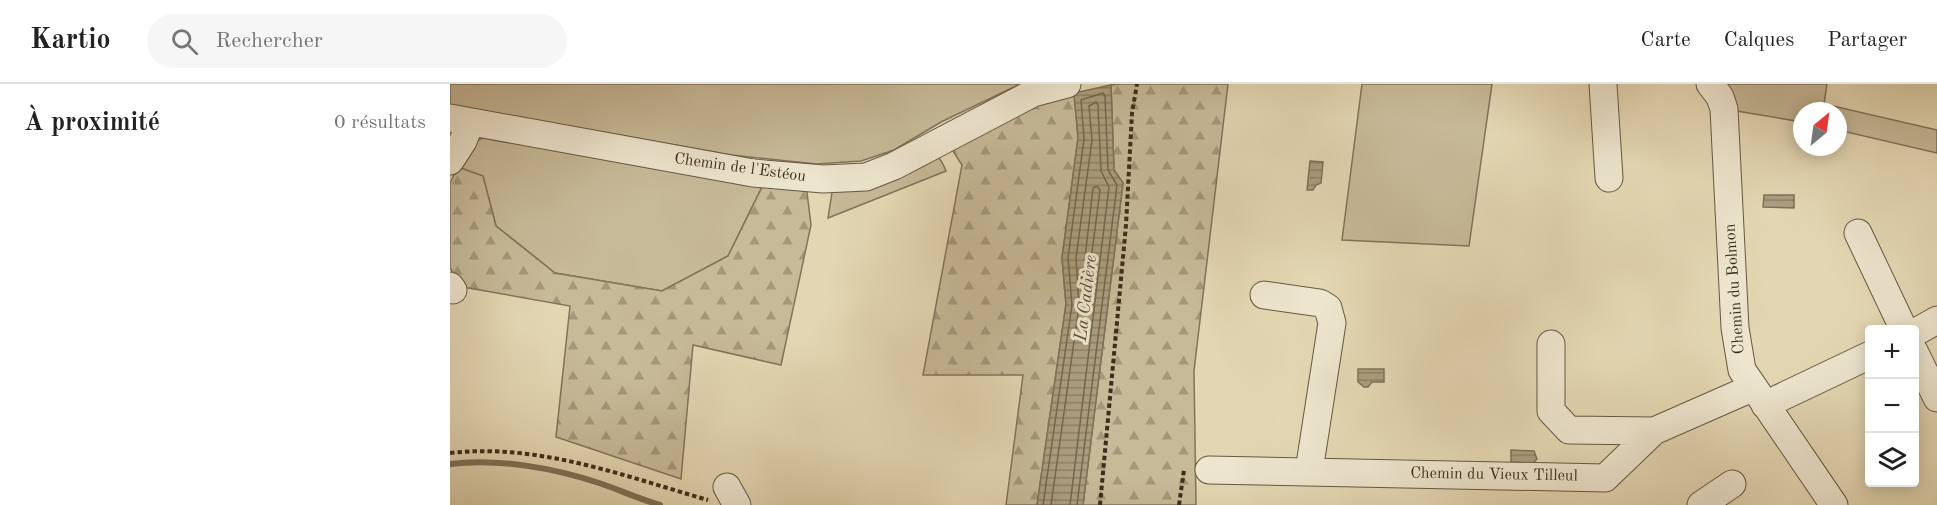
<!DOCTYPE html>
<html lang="fr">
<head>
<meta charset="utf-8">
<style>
	:root { --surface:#fff; --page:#f6f6f6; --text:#222; --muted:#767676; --line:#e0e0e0 }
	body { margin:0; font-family:"Old Standard TT",serif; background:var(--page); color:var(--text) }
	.controls { position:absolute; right:18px; bottom:18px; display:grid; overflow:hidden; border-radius:6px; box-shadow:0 3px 15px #0003 }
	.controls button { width:54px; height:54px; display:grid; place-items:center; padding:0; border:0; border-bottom:2px solid var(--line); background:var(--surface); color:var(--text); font:30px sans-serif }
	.compass { position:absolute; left:1343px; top:18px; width:54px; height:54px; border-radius:50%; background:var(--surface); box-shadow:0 3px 15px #0003; rotate:29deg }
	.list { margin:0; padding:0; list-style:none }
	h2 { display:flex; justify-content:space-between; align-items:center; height:78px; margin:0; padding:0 24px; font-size:26px }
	h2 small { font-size:20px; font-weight:400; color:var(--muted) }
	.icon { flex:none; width:33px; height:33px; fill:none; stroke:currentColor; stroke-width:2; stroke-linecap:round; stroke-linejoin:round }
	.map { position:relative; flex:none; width:1487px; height:421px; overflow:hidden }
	header { display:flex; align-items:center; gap:36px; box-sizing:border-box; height:84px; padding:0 30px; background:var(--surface); border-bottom:2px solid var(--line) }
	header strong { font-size:28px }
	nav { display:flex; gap:33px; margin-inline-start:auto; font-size:21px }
	.search { width:420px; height:54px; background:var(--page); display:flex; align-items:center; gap:15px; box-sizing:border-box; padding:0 21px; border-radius:33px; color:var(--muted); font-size:22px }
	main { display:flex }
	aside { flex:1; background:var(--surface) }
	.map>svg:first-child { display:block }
</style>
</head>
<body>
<header>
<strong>Kartio</strong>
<div class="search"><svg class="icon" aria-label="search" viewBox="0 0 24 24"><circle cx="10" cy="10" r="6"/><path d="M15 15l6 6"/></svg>Rechercher</div>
<nav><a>Carte</a><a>Calques</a><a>Partager</a></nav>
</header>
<main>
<aside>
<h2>À proximité<small>0 résultats</small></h2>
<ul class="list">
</ul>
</aside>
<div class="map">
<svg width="1487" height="421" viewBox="0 0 1487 421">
	<defs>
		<pattern id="forest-firs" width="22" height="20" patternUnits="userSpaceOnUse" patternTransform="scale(1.5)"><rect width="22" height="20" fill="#c7ba99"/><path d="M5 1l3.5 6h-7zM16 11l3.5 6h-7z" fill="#a3987c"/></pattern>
		<pattern id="water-rules" width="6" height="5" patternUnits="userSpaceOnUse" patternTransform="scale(1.5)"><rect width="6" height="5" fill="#ab9e7f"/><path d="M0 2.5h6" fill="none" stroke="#8c8167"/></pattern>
	</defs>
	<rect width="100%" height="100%" fill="#e3d7b3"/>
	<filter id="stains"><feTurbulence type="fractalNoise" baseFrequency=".00333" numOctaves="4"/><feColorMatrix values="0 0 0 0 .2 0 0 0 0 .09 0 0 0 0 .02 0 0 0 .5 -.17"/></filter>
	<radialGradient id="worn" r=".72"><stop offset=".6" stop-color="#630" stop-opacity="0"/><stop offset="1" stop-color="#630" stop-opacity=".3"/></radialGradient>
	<!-- green -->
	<path fill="#c7ba99" stroke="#82745a" stroke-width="1.5" d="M0 0H570L491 38 444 66 411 77 366 80 281 71 0 21Z
		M912 0H1042L1019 162 892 156Z
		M1277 0H1377L1374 20 1487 46V69L1388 46V27H1352V38L1287 27Z
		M38 52 315 97 278 172 212 207 105 189 46 142 33 92 8 83 26 57Z
		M478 69C489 71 492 77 496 87L378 134 383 102C417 110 446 95 476 81Z"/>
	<!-- forest -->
	<path fill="url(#forest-firs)" stroke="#82745a" stroke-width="1.5" d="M668 0H778L744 287 746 421H633L673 99 664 86 661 1Z
		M624 9 628 54 612 174 616 220 587 421H556L573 291H473L512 81 501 64 585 14Z
		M8 83 33 92 46 142 105 189 212 207 278 172 315 97 356 100 361 141 331 281 243 261 231 395 106 353 120 222 13 203 0 184V99Z"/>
	<!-- water -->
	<path fill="url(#water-rules)" stroke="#7f7157" stroke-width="1.5" d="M661 1 664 86 673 99 633 421H587L616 220 612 174 628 54 624 9Z
		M860 77 873 78 871 99 866 101 863 106H857Z
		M1314 111H1344V124L1313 123Z
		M908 285H934V298H922L918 303H914L908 298Z
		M1061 366 1084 367 1087 375 1083 379 1061 378Z"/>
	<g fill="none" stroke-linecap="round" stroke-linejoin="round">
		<!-- shore -->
		<path stroke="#74664d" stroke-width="1.5" d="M647 102 650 106 641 176 638 179 635 174 643 104Z
			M593 421 622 221 618 174 634 55 631 16 653 9 655 12 658 86 667 101 627 421
			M601 421 629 222 626 174 642 56 639 22 646 18 648 21 651 87 659 103 620 421"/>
		<!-- stream -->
		<path stroke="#7f7157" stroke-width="6" d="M0 380C48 374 104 384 149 399 170 406 189 415 210 421"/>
		<defs>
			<path id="minor" d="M1153 0 1159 94
				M1260 0 1270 13 1274 25 1285 244 1292 286 1384 421
				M0 34 303 89 373 95 416 93 444 82 583 9 617 0
				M0 77 13 57 20 39
				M1408 149 1454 246
				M0 202 3 206
				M814 211 870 219 878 224 882 239 859 387
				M1464 249 1487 236
				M1101 260V327L1119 346 1204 347
				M1464 267 1487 314
				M1315 321 1420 271
				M759 386 1155 394 1204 347 1302 304
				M277 403 287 421
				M1251 421 1282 400"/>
		</defs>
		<!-- minor casing -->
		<use href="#minor" stroke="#665841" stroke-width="29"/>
		<!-- path -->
		<path stroke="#3d2e1b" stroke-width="4" stroke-dasharray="4.5 3" stroke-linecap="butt" d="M0 369C89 359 174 392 258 416
			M650 421 676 141 682 29 687 0
			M729 421 734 386"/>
		<!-- minor -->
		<use href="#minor" stroke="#ede5ce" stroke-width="27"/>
	</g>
	<g text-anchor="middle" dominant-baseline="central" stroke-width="6" stroke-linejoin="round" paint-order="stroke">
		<!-- street labels -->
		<g font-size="16" fill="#3d2e1b" stroke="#ede5ce">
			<text transform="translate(290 84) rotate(8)">Chemin de l'Estéou</text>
			<text transform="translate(1285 205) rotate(-94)">Chemin du Bolmon</text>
			<text transform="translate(1044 391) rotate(1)">Chemin du Vieux Tilleul</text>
		</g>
		<!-- water labels -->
		<g font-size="18" font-style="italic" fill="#584a34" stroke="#ede5ce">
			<text transform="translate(636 214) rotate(-83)">La Cadière</text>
		</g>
	</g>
	<rect width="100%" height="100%" filter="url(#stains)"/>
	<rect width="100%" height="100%" fill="url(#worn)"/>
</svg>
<div class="controls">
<button>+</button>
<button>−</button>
<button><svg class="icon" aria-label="layers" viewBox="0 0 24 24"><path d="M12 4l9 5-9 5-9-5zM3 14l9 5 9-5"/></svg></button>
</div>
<svg class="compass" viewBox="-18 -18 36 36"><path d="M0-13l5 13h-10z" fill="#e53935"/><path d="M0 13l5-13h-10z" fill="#767676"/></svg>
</div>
</main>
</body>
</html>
